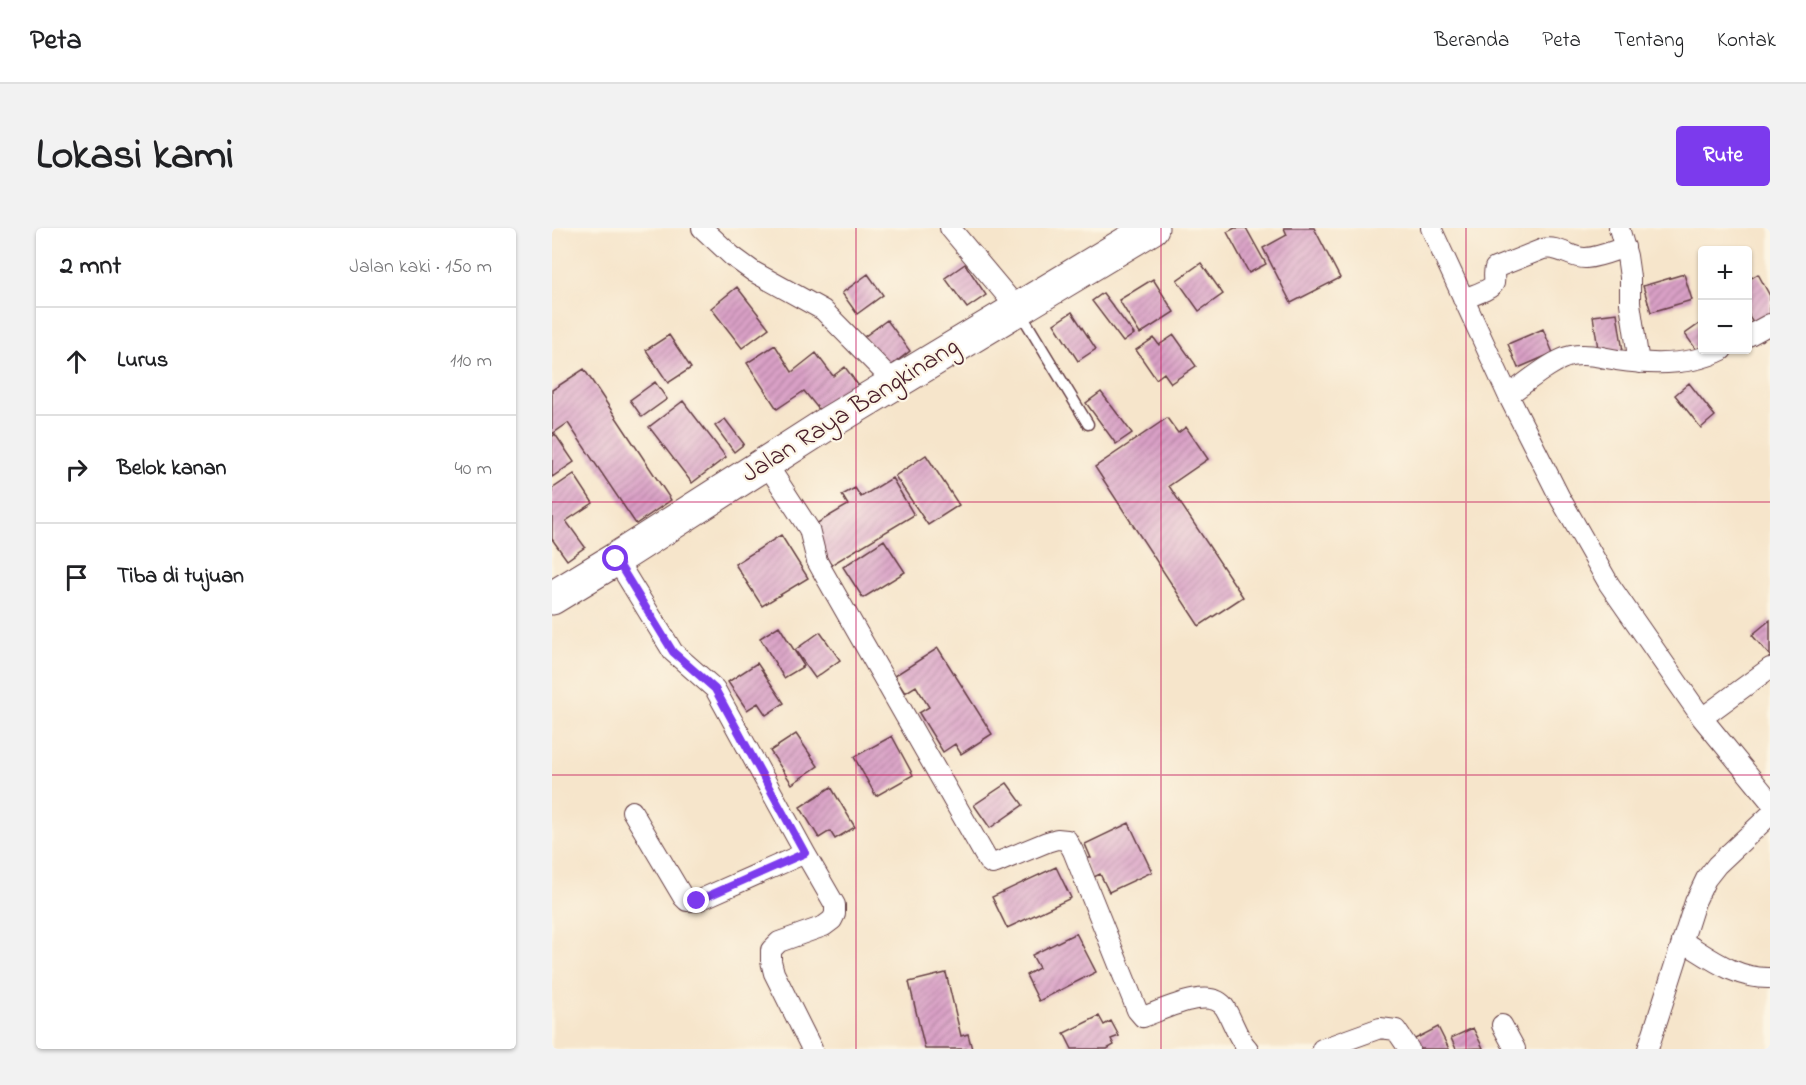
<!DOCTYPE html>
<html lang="id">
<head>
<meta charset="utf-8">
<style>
	:root { --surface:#fff; --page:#f2f2f2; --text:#202124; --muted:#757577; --line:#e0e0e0; --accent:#7c3aed }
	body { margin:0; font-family:"Indie Flower",sans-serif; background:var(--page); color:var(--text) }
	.controls { position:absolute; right:18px; top:18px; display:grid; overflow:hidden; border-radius:6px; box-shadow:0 2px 4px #0004 }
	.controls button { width:54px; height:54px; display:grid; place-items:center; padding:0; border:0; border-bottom:2px solid var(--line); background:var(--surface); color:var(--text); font:30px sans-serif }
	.stop { position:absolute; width:18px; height:18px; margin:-14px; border:4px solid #7c3aed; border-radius:50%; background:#fff }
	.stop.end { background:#7c3aed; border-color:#fff; box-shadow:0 2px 6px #0008 }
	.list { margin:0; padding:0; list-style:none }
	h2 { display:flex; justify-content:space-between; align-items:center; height:78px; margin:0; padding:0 24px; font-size:26px }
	h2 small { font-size:20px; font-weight:400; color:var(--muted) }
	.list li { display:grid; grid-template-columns:39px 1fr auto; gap:18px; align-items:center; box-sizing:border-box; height:108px; padding:0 24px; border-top:2px solid var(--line) }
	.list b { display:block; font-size:22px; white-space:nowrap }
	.list em { font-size:20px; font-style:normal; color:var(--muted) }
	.icon { flex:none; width:33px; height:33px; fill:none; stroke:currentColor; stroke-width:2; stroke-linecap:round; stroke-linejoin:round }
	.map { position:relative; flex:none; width:1218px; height:821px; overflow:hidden; border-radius:6px }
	header { display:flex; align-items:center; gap:36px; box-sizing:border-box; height:84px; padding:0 30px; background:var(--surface); border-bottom:2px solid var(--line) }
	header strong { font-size:28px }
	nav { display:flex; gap:33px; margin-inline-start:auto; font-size:21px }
	.intro { display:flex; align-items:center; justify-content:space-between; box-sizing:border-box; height:144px; padding:0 36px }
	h1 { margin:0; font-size:42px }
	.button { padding:15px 27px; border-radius:6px; background:var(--accent); color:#fff; font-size:21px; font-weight:700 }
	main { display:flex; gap:36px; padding:0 36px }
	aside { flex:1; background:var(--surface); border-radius:6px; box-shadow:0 2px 4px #0004 }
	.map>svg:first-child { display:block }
</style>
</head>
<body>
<header>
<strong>Peta</strong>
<nav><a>Beranda</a><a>Peta</a><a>Tentang</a><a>Kontak</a></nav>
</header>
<div class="intro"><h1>Lokasi kami</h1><a class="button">Rute</a></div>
<main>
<aside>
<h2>2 mnt<small>Jalan kaki · 150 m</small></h2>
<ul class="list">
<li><svg class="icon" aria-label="ahead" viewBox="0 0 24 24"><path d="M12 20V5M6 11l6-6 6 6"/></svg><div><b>Lurus</b></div><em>110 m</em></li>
<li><svg class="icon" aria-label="right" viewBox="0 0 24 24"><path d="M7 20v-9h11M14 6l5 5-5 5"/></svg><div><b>Belok kanan</b></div><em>40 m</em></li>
<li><svg class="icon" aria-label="arrive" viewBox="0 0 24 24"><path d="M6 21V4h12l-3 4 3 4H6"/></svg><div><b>Tiba di tujuan</b></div></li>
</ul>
</aside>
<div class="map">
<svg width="1218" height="821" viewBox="0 0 1218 821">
	<defs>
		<pattern id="building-hatch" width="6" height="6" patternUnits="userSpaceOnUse" patternTransform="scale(1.5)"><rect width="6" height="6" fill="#d9a0c6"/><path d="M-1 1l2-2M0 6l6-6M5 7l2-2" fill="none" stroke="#b282a1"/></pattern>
	</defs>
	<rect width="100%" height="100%" fill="#fcf5e5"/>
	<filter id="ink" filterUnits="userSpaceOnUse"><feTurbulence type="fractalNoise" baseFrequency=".0167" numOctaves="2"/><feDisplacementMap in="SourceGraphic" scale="12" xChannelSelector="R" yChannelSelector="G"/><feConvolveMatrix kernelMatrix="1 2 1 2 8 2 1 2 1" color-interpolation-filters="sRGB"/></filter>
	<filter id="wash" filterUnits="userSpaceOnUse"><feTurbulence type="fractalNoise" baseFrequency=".008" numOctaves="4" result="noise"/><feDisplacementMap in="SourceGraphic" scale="24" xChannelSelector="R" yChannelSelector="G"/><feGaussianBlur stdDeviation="1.35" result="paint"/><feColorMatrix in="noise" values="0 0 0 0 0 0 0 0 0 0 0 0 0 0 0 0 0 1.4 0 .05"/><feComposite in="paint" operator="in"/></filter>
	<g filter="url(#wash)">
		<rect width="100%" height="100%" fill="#f6e5cb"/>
		<g id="blocks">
			<!-- building -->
			<path fill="url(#building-hatch)" d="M683 0H694L714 36 697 45 675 4Z
				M732 0H762L788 50 739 75 711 20 735 7Z
				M649 35 671 66 647 83 625 52Z
				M413 36 434 67 415 80 393 50Z
				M316 46 331 67 305 86 290 65Z
				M1132 46 1140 72 1099 84 1091 58Z
				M1206 46 1218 68V87L1201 96 1196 85V52Z
				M601 51 622 84 588 106 567 72Z
				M185 59 217 100 190 120 159 80Z
				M551 65 582 106 571 114 540 73Z
				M520 84 544 121 526 133 502 96Z
				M1065 85 1073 136 1049 140 1041 88Z
				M335 92 358 123 336 140 312 109Z
				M1150 94V122L1148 127 1133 106Z
				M991 101 1001 125 966 140 956 116Z
				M117 107 139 140 116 155 94 122Z
				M622 107 644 138 619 155 612 145 604 151 584 122 602 110 607 117Z
				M223 117 240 144 264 125 281 148 293 139 309 161 273 189 252 163 225 181 195 135Z
				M32 141 119 272 84 296 16 195 0 206V162Z
				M103 154 115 171 90 189 78 172Z
				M1137 155 1163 188 1149 200 1123 167Z
				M549 164 580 205 564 216 534 175Z
				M131 173 174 229 140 255 97 199Z
				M615 190 626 205 634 199 656 231 617 258 691 369 647 398 543 239Z
				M173 191 192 216 182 224 163 198Z
				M3 206 22 234 0 249V209Z
				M374 227 407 277 376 297 343 248Z
				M22 246 41 275 14 293 33 319 15 332 0 311V261Z
				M340 250 362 287 279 337 257 300 296 277 290 267 303 260 309 269Z
				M229 307 256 350 210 378 183 336Z
				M332 312 353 344 311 370 291 339Z
				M1218 392V428L1200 407Z
				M227 398 252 438 232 450 208 410Z
				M268 404 288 432 263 450 243 422Z
				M386 420 440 506 409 526 403 516 391 524 367 485 377 479 364 458 353 465 342 448Z
				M205 435 232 475 214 487 206 475 195 482 176 454Z
				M244 506 266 538 240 556 218 523Z
				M340 508 361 547 324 568 302 529Z
				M455 555 471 577 438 600 422 577Z
				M279 559 303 599 283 611 278 603 267 610 248 579Z
				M577 595 600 644 557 664 548 646 540 650 531 630H539L533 616Z
				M504 639 519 670 455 700 440 669Z
				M524 705 544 744 487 773 474 747 487 740 480 727Z
				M394 745 409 808 416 806 420 821H373L357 754Z
				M547 788 552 797 559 793 567 808 559 811 562 817 555 821H520L512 805Z
				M886 799 897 821H863L859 813Z
				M921 800 931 820 904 821 899 810Z"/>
		</g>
	</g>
	<g filter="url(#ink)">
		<use href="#blocks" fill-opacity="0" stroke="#643d43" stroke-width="1.5"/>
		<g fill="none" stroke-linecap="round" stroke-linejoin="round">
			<defs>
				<path id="lane" d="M468 84 536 196"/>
				<path id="street" d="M150 0 180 28 202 44 271 82 343 155
					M398 0 466 81
					M879 0 956 167 1008 270 1057 356 1150 490 1218 573
					M1067 0 1075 28 1078 49V75L1087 135
					M911 71C918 68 940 62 942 55 943 49 941 46 943 40L991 21C1007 17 1019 31 1034 30 1047 29 1061 23 1073 19
					M1196 108 1218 96
					M956 167C973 156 1000 132 1019 128 1034 125 1050 129 1065 132 1100 137 1139 138 1170 122
					M214 235 257 301 265 333 271 344 436 633 440 636 444 635 495 614 505 611 515 612 521 623 585 782 591 789C611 782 659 757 673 780 681 793 685 810 696 821
					M64 331 121 424 163 461 253 625 283 677V686L280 692 272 698 227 714 219 722V733L222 745 260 821
					M1150 490 1218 440
					M80 583 131 669 135 673H145L253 625
					M1130 713C1158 730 1184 751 1218 750
					M950 797 963 821
					M770 821 828 800 844 802 857 821
					M1096 821 1143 674 1154 651 1165 637 1218 587"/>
				<path id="highway" d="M0 370 64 331 278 194 600 0"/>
			</defs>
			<!-- lane casing -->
			<use href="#lane" stroke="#643d43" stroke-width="13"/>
			<!-- street casing -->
			<use href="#street" stroke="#643d43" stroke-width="22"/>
			<!-- highway casing -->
			<use href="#highway" stroke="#643d43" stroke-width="35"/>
			<!-- lane -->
			<use href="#lane" stroke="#fff" stroke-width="10"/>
			<!-- street -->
			<use href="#street" stroke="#fff" stroke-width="20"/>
			<!-- highway -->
			<use href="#highway" stroke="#fff" stroke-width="33"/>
		</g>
	</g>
	<g fill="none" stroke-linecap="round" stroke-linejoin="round" filter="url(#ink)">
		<!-- route -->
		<path stroke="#7c3aed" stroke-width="8" d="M64 331 121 424 163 461 253 625 145 673"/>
	</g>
	<!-- grid -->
	<path fill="none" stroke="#c2185b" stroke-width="1.5" stroke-opacity="0.55" d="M304 0V821M609 0V821M914 0V821M0 274H1218M0 547H1218"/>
	<g text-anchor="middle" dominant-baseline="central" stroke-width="4.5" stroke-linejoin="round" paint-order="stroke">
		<!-- street labels -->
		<g font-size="26" fill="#4a1f2b" stroke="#fcf5e5">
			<text transform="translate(299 183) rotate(-32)">Jalan Raya Bangkinang</text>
		</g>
	</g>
</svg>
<div class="controls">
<button>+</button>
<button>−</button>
</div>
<div class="stop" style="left:64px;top:331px"></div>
<div class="stop end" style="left:145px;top:673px"></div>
</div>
</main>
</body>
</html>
